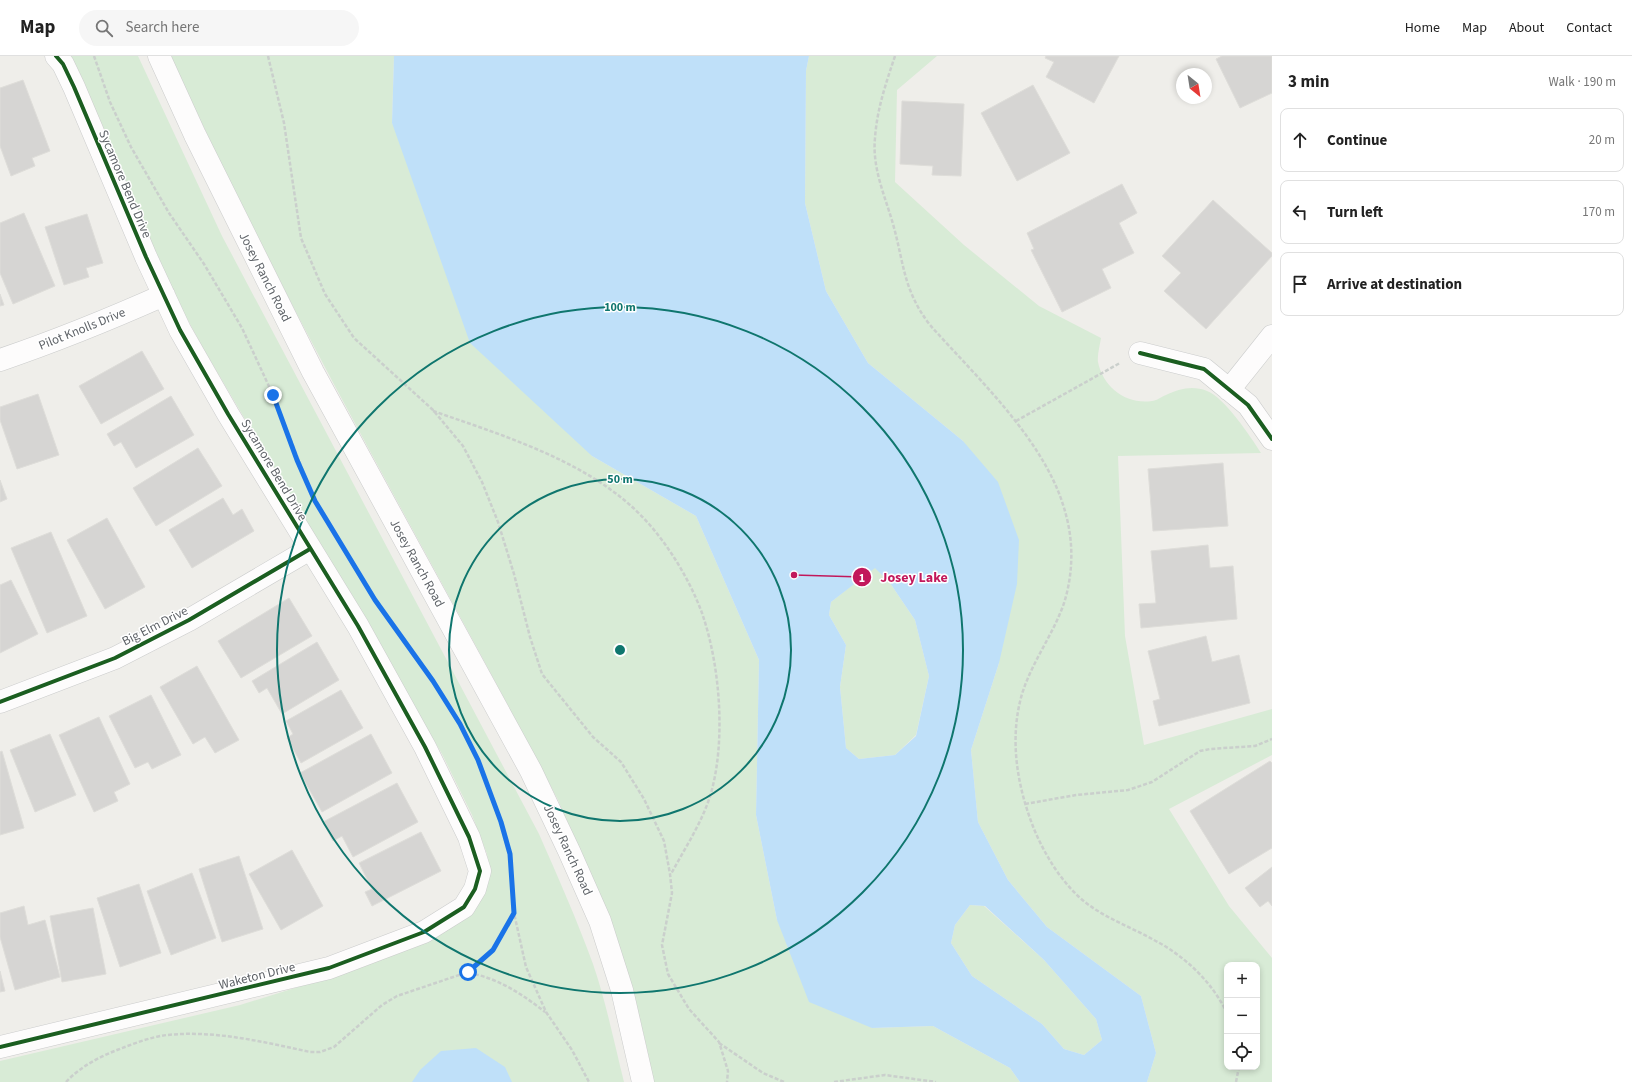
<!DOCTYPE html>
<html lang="en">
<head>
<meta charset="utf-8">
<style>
	:root { --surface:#fff; --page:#f6f6f6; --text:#222; --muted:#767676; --line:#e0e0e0 }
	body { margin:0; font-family:"Source Sans 3",sans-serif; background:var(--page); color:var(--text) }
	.controls { position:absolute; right:12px; bottom:12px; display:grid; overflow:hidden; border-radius:8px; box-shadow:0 2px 6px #0003 }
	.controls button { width:36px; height:36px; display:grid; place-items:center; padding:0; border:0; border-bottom:1px solid var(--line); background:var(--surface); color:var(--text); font:20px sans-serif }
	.compass { position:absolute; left:1176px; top:12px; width:36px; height:36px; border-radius:50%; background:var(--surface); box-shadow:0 2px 6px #0003; rotate:150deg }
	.stop { position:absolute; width:12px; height:12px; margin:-9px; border:3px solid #1a73e8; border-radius:50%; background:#fff }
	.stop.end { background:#1a73e8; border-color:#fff; box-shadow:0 1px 4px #0008 }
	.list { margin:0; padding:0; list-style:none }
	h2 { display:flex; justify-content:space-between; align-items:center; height:52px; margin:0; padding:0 16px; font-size:17px }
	h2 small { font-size:13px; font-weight:400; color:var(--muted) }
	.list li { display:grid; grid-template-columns:26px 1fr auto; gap:12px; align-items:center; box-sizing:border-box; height:64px; margin:0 8px 8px; padding:0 8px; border:1px solid var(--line); border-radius:8px }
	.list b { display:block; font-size:15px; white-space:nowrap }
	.list em { font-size:13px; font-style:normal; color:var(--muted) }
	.icon { flex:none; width:22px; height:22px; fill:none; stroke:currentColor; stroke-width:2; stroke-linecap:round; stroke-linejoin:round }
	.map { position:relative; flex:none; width:1272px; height:1026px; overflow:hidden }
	header { display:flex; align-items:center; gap:24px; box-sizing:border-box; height:56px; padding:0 20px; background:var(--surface); border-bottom:1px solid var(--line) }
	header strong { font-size:19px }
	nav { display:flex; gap:22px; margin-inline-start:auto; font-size:14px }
	.search { width:280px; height:36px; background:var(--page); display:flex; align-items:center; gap:10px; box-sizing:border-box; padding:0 14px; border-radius:22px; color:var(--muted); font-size:15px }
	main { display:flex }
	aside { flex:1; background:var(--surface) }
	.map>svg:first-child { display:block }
</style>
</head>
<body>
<header>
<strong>Map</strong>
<div class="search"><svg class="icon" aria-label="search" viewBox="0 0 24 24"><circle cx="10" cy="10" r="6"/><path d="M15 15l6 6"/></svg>Search here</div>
<nav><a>Home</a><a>Map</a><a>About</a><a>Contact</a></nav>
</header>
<main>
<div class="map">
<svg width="1272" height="1026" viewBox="0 0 1272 1026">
	<rect width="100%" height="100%" fill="#efeeea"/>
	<!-- green -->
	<path fill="#d8ebd6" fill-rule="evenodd" d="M66 0H138L222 180 539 778C558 821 577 864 593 908 606 946 614 986 624 1026H0V1005L240 949 298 931 377 903 449 872 489 816 487 798 472 759 442 698 203 292 171 233Z
		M171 0H394L392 67 592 400 696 460 759 604 756 759 777 864 872 972 933 970 1010 1012 1020 1026H654C646 987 637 946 623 908 604 852 581 798 558 744 429 496 285 255 171 0Z
		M809 0H937L897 34 895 126 964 189 1039 250 1101 282C1100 289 1097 299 1098 306 1103 331 1126 349 1152 345 1156 345 1161 341 1166 339 1179 333 1192 329 1207 335 1224 341 1251 381 1261 397L1118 400 1125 580 1144 689 1272 653V699L1169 753 1229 850 1272 902V1026H1147L1156 997 1141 940 1047 871 1008 824 978 766 971 694 999 607 963 385 868 307 826 235 805 147 806 15ZM1227 909H1257V1011H1227Z
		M875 511 890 527 915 564 929 620 916 679 895 699 859 703 846 692 840 631 846 589 829 559 831 546Z
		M970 849 984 850 1044 904 1096 963 1102 984 1084 999 1064 993 1042 968 972 920 951 887 955 869Z"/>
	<!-- water -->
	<path fill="#bfe0f9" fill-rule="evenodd" d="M394 0H809L806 15 805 147 826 235 868 307 963 385 998 426 1019 484 1017 528 999 607 971 694 978 766 1008 824 1047 871 1141 940 1156 997 1147 1026H1020L1010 1012 933 970 872 972 809 946 777 864 756 759 759 604 696 460 592 400 470 287 392 67ZM875 512 890 527 915 564 929 620 916 680 895 699 859 703 846 692 840 631 846 589 829 559 831 546ZM970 849 985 850 1044 904 1096 963 1102 984 1084 999 1064 993 1042 968 972 920 951 887 955 869Z
		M476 992 505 1011 512 1026H412L420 1014 441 995Z"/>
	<!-- building -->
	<path fill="#d6d5d3" stroke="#deddd9" d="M1046 0H1119L1094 47 1046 21 1054 6 1045 2Z
		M1222 0H1272V37L1240 52 1216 3Z
		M23 24 50 95 32 102 35 110 11 120 0 90V32Z
		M1033 29 1070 97 1017 125 981 57Z
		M902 45 964 48 961 120 932 119 933 110 900 108Z
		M1122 128 1137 157 1119 167 1134 197 1102 213 1111 232 1062 256 1031 194 1034 193 1027 177Z
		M1213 144 1272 197V200L1206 273 1164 235 1181 217 1162 200Z
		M24 157 55 230 13 248 0 217V167Z
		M87 158 103 207 86 212 89 221 64 229 45 171Z
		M0 238 4 249 0 250Z
		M142 295 164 333 101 368 79 330Z
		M38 338 59 399 17 413 0 364V351Z
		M171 340 194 379 136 412 121 386 114 390 107 378Z
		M198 392 222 430 156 470 133 432Z
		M1223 407 1228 470 1153 475 1148 413Z
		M0 424 7 443 0 446Z
		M223 442 233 459 242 453 254 475 192 512 169 474Z
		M107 462 145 531 105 553 67 484Z
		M51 476 87 560 47 577 11 492Z
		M1208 489 1210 512 1233 510 1237 563 1141 572 1139 548 1156 547 1151 495Z
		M11 524 38 578 0 597V529Z
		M289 542 312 580 241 622 218 585Z
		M1206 580 1212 606 1239 599 1250 647 1159 670 1153 645 1160 643 1148 595Z
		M317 586 339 624 282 658 267 632 259 637 252 625Z
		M197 610 239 684 215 697 205 681 193 688 160 631Z
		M341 634 363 672 301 707 287 682 293 678 286 665Z
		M151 639 181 699 152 713 148 706 135 712 109 660Z
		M99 661 130 728 114 736 118 745 94 756 59 679Z
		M50 678 76 739 35 756 10 694Z
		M371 678 392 717 322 756 300 717Z
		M2 695 24 772 0 779V696Z
		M1270 705 1272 707V792L1229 818 1190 755Z
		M397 727 418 766 353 801 342 780 333 785 323 766Z
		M421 776 441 815 372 850 365 836 372 833 359 807Z
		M292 794 323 850 281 874 249 818Z
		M239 800 263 873 222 886 199 813Z
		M1272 811V850L1268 845 1260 851 1245 832Z
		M192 817 216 882 171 899 147 835Z
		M139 828 161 897 120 911 97 842Z
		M24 850 28 869 45 864 60 921 15 934 0 881V857Z
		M93 852 106 918 62 926 50 860Z
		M0 915 5 935 0 936Z"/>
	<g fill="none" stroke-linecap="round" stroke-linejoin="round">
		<defs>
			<path id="minor" d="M159 0 195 79 313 316 531 715 569 795 600 865 622 934 643 1026
				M1140 297 1204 313 1248 349 1272 383
				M0 304C56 285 110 263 164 239
				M1229 334 1272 280
				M0 646 115 602 189 564 310 493
				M0 991 329 912 424 876 464 851 475 833 480 815 469 781 425 691 358 570 228 358 180 274 146 201 74 31 63 8 56 0"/>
		</defs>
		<!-- minor casing -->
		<use href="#minor" stroke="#cbcccc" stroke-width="23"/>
		<!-- path -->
		<path stroke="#cacfcc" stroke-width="2.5" stroke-dasharray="4 2" stroke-linecap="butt" d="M94 0 110 46 131 91 169 157 204 208 242 272 273 339 315 445 375 544 433 625 460 668 478 704 501 765 510 798 514 857 526 911 546 956 572 994 589 1026
			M268 0 284 67 301 182 325 238 354 282 433 354 463 390 482 426 498 466 514 518 530 581 542 618 593 681 621 706 644 743 664 785 670 818 672 837 662 889 668 918 689 953 719 986 728 1015 727 1026
			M895 0C886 27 877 53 875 82 872 112 885 140 893 168 904 207 903 234 930 269 978 323 1048 387 1066 459 1074 488 1073 521 1063 550 1052 580 1032 606 1022 638 1009 683 1017 730 1034 773 1044 797 1059 822 1078 840 1099 860 1129 870 1154 884 1185 900 1212 926 1227 957
			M433 355C499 378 577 402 630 449 661 476 688 519 702 557 720 609 726 684 711 737 703 765 685 792 671 818
			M1016 365 1120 307
			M1025 748 1076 739 1128 734 1152 726 1200 695 1210 693 1255 690 1272 683
			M469 917C498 922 522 938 545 956
			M719 987 763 1017 784 1026
			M66 1026C80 1011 99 1001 117 994 133 988 150 981 167 979 215 974 264 986 310 996H320L334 991 382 949 397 940 468 916 493 894 513 858
			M834 1026 885 1019 936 1026
			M1236 1026 1239 1011"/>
		<!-- minor -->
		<use href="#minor" stroke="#fdfcfc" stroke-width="22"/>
		<defs>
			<path id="cycleway" d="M1140 297 1204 313 1248 349 1272 383
				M0 646 115 602 189 564 310 493
				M0 991 329 912 424 876 464 851 475 833 480 815 469 781 425 691 358 570 228 358 180 274 146 201 74 31 63 8 56 0"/>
		</defs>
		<!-- cycleway casing -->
		<use href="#cycleway" stroke="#fff" stroke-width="6"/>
		<!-- cycleway -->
		<use href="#cycleway" stroke="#1b5e20" stroke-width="4"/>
	</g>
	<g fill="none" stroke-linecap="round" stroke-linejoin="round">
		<!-- route -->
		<path stroke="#1a73e8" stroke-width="5" d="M273 339 297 404 315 445 375 544 433 625 460 668 478 704 501 766 510 798 514 857 493 894 468 916"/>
	</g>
	<!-- distance rings -->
	<g fill="none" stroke="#0f766e" stroke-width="2">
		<circle cx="620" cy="594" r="171"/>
		<circle cx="620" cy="594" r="343"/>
	</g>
	<g text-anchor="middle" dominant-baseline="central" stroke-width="3" stroke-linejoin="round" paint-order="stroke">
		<!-- street labels -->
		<g font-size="13" fill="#5f6368" stroke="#fff">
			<text transform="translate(125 128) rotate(67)">Sycamore Bend Drive</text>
			<text transform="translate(265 221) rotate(63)">Josey Ranch Road</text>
			<text transform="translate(82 273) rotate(-22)">Pilot Knolls Drive</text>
			<text transform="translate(274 414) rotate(59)">Sycamore Bend Drive</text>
			<text transform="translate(417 507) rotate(61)">Josey Ranch Road</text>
			<text transform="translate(155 570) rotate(-27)">Big Elm Drive</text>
			<text transform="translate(568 794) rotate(65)">Josey Ranch Road</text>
			<text transform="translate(257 920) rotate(-14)">Waketon Drive</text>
		</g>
	</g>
	<circle cx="620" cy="594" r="6" fill="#0f766e" stroke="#fff" stroke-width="2"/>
	<g font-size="12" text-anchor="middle" font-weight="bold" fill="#0f766e" stroke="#fff" stroke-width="3" stroke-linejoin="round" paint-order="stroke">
		<text x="620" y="255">100 m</text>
		<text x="620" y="427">50 m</text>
	</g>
	<!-- callouts -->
	<path fill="none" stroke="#c2185b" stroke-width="1.5" d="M794 519L862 521"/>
	<g fill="#c2185b" stroke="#fff" stroke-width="1.5">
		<circle cx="794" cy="519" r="4"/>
		<circle cx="862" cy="521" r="10"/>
	</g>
	<g font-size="12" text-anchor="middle" font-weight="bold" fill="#fff">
		<text x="862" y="526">1</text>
	</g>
	<g font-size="14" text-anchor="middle" font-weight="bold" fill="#c2185b" stroke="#fff" stroke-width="3" stroke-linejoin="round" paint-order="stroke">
		<text x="914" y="526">Josey Lake</text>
	</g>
</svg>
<div class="controls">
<button>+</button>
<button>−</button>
<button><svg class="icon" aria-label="locate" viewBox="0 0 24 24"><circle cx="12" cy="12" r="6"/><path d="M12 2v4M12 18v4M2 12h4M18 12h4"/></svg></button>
</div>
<svg class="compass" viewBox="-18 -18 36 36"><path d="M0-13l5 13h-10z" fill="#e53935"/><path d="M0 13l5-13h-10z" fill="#767676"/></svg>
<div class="stop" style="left:468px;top:916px"></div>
<div class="stop end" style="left:273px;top:339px"></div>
</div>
<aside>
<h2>3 min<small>Walk · 190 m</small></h2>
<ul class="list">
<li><svg class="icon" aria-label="ahead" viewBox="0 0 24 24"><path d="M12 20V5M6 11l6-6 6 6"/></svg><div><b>Continue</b></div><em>20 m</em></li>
<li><svg class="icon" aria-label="left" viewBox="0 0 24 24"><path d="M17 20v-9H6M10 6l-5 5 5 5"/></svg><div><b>Turn left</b></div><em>170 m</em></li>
<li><svg class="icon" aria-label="arrive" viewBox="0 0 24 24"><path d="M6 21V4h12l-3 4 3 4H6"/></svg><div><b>Arrive at destination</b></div></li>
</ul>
</aside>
</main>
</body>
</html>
